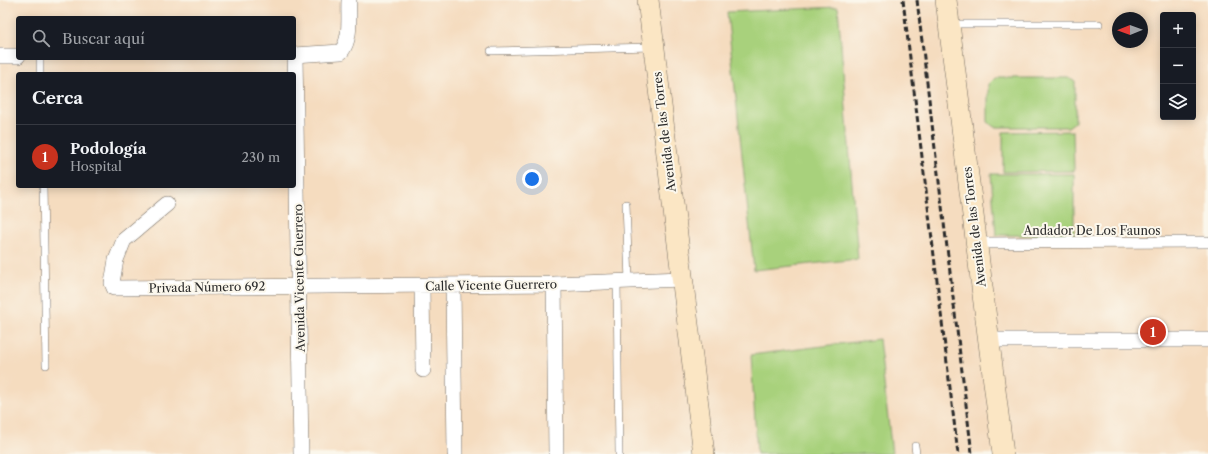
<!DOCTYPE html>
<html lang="es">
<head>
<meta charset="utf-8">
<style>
	:root { --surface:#171b24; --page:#20242c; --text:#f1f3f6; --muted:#9ea1a6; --line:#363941; --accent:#c8321e }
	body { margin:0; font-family:"Libre Caslon Text",serif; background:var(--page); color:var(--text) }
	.controls { position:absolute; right:12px; top:12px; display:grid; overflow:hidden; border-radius:4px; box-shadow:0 2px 10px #0003 }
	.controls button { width:36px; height:36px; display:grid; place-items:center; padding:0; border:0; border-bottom:1px solid var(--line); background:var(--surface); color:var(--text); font:20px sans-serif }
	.compass { position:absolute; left:1112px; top:12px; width:36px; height:36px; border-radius:50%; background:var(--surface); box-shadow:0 2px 10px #0003; rotate:269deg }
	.you { position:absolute; left:532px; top:179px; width:14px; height:14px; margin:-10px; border:3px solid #fff; border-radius:50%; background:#1a73e8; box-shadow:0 0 0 6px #1a73e833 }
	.badge { display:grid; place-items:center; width:26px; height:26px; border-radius:50%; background:var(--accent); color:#fff; font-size:13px; font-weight:700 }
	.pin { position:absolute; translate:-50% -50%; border:2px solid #fff; box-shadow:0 1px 4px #0006 }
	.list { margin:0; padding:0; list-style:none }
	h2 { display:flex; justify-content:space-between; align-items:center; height:52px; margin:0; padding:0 16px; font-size:17px }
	h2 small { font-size:13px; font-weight:400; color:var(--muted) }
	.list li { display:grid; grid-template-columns:26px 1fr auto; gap:12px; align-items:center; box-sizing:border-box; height:64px; padding:0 16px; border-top:1px solid var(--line) }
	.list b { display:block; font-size:15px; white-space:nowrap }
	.list p { margin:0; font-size:13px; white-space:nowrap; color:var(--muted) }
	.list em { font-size:13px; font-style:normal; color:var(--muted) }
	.icon { flex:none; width:22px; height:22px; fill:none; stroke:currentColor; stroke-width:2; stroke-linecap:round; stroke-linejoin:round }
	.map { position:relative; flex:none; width:1208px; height:454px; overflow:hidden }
	.search { position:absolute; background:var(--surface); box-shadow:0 2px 10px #0003; left:16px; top:16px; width:280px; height:44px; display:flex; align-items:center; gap:10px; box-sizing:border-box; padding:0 14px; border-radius:4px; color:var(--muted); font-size:15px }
	.panel { position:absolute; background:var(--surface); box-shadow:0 2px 10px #0003; left:16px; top:72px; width:280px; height:116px; border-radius:4px }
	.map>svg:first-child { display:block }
</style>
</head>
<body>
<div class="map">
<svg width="1208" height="454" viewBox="0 0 1208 454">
	<rect width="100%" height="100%" fill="#fbf7ec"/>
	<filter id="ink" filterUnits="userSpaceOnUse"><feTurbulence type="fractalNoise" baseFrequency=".025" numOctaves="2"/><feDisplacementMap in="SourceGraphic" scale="8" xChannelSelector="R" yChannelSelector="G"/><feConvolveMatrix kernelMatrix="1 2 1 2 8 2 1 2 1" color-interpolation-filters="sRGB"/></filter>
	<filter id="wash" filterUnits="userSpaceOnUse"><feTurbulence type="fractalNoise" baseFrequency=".012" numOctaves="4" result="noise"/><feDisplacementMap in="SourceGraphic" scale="16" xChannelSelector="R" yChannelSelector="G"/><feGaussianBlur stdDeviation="0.9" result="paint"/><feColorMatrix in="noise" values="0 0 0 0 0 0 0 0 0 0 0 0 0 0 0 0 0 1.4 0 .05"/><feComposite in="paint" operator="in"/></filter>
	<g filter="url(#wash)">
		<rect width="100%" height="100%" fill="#f5dcbf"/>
		<!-- green -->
		<path fill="#a8d17c" stroke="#6a7e54" d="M838 7 858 259 754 270 727 12Z
			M994 78H1069L1075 82V122L1068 127H994L988 122V84Z
			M1073 131 1074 171 1003 172V132Z
			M991 174H1074V236L996 235Z
			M879 339 892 454H757L751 355Z"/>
	</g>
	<g filter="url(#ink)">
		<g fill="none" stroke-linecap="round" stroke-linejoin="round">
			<defs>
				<path id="service" d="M951 24H1099
					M491 51 652 47
					M40 58V74
					M43 186 46 365
					M626 204 629 281
					M617 282 619 454
					M915 446 916 454"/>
				<path id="pedestrian" d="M976 243 1208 242"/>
				<path id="minor" d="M294 55 341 52C352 38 348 17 349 0
					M295 55 301 454
					M0 56H18
					M167 204 124 240 116 260 112 283 114 288 554 284 682 279
					M554 284 556 454
					M422 286 423 370
					M453 286 455 454
					M987 340H1208"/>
				<path id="secondary" d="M648 0 704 454
					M946 0 1003 454"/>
			</defs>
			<!-- service casing -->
			<use href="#service" stroke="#72695f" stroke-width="8"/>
			<!-- pedestrian casing -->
			<use href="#pedestrian" stroke="#72695f" stroke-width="12"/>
			<!-- minor casing -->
			<use href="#minor" stroke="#72695f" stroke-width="16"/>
			<!-- secondary casing -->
			<use href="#secondary" stroke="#72695f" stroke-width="22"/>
			<!-- service -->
			<use href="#service" stroke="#fff" stroke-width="7"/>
			<!-- pedestrian -->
			<use href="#pedestrian" stroke="#fff" stroke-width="11"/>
			<!-- minor -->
			<use href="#minor" stroke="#fff" stroke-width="15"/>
			<!-- secondary -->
			<use href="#secondary" stroke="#fbe6c4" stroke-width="21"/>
			<!-- rail -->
			<path stroke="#2b2b2b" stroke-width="3" stroke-dasharray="6 3" stroke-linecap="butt" d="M903 0 958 454
				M917 0 972 454"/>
		</g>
	</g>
	<g text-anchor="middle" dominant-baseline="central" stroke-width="4" stroke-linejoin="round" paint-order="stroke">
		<!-- street labels -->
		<g font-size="12" fill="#2b2b2b" stroke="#fbf7ec">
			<text transform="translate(664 132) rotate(-97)">Avenida de las Torres</text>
			<text transform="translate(974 227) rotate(-97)">Avenida de las Torres</text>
			<text x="1092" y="230">Andador De Los Faunos</text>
			<text transform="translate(299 278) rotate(-91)">Avenida Vicente Guerrero</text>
			<text transform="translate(491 285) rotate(-1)">Calle Vicente Guerrero</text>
			<text transform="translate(207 287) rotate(-1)">Privada Número 692</text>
		</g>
	</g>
</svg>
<div class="controls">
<button>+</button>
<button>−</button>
<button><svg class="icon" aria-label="layers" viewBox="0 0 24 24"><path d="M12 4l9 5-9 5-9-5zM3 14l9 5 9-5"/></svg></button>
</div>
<svg class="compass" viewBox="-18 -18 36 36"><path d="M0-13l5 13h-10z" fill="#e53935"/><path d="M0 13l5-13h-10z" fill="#9ea1a6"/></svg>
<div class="you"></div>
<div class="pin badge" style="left:1153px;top:332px">1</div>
<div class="search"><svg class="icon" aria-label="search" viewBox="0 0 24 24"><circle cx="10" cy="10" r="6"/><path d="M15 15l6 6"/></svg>Buscar aquí</div>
<section class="panel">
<h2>Cerca<small></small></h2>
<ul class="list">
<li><span class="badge">1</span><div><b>Podología</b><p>Hospital</p></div><em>230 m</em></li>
</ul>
</section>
</div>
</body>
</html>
